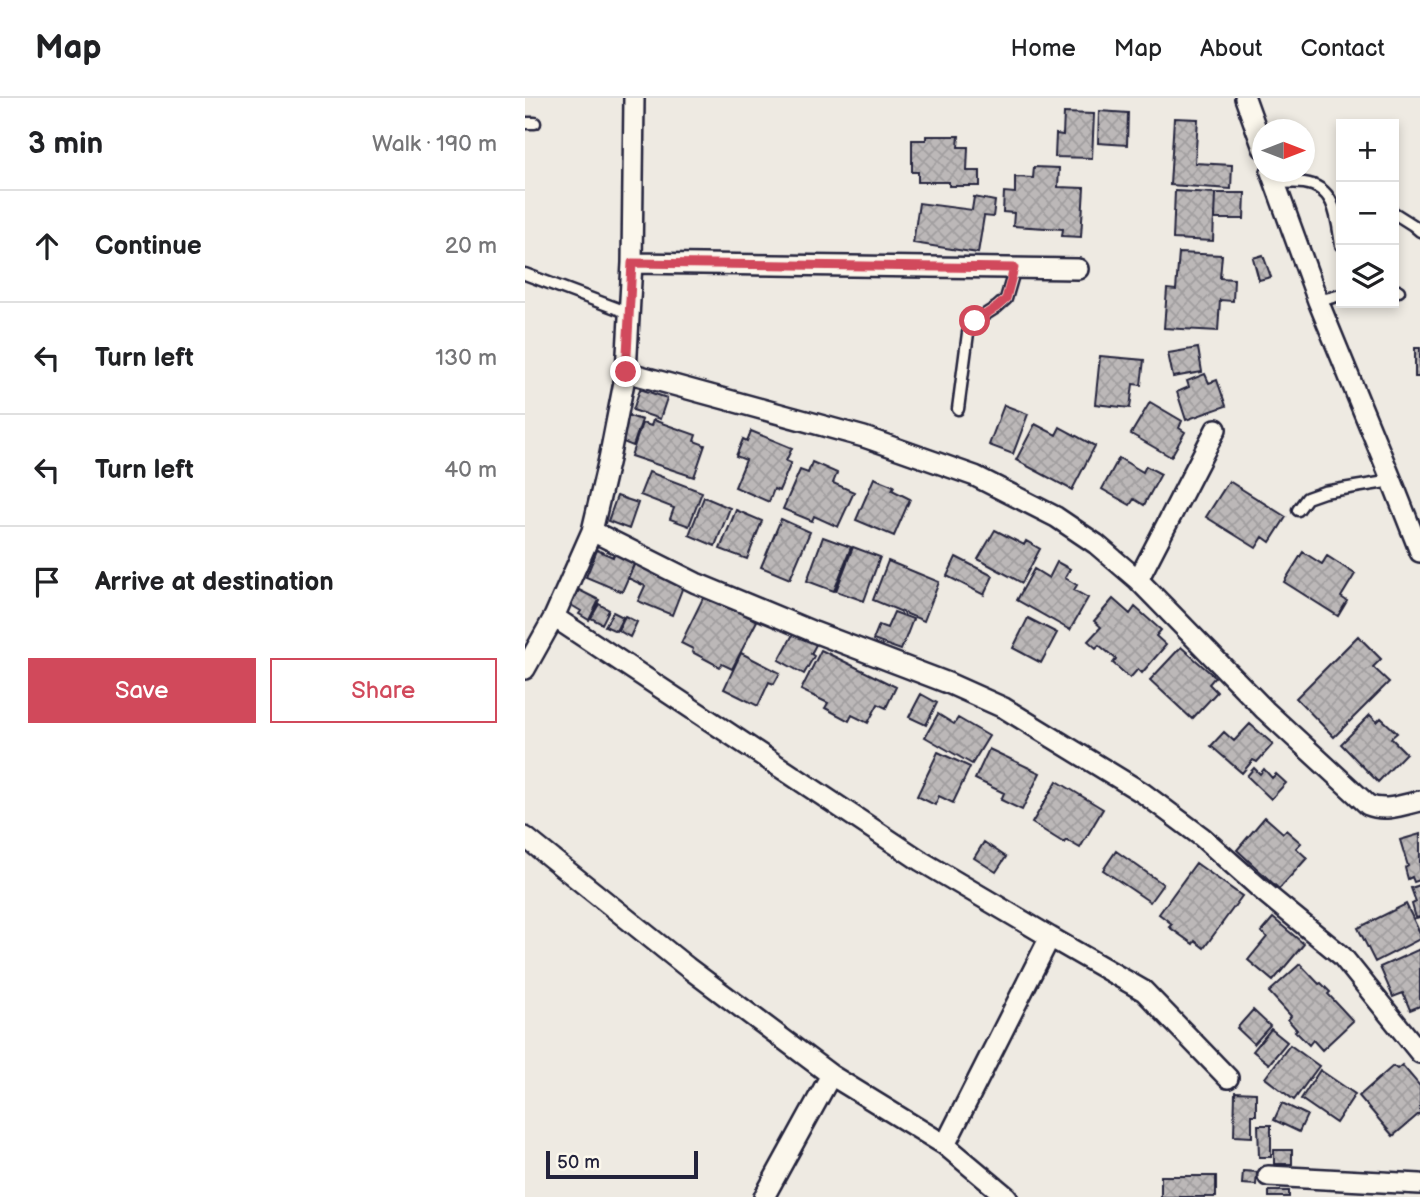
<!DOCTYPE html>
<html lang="en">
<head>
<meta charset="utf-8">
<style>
	:root { --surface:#fff; --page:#f2f2f2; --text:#202124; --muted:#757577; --line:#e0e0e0; --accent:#d1495b }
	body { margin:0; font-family:"Balsamiq Sans",sans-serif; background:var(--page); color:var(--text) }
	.controls { position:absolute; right:21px; top:21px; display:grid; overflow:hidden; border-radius:0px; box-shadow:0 4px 10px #0003 }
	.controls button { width:63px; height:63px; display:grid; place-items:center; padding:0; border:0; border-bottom:2px solid var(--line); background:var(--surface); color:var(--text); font:35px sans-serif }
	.compass { position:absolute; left:727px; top:21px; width:63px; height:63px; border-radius:50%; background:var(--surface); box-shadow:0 4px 10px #0003; rotate:90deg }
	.scale { position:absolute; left:21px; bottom:18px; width:152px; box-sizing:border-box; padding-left:7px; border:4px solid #22223b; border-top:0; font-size:19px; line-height:24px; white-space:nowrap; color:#22223b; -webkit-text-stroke:5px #fbf7ec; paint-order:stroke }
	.stop { position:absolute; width:21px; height:21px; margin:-16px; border:5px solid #d1495b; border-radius:50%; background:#fff }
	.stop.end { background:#d1495b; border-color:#fff; box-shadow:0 2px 7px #0008 }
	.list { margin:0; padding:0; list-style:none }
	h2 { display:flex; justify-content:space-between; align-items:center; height:91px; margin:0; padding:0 28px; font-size:30px }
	h2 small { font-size:23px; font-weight:400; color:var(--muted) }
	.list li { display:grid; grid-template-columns:46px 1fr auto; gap:21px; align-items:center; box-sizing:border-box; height:112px; padding:0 28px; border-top:2px solid var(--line) }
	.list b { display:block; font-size:26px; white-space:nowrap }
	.list em { font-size:23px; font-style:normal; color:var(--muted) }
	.actions { display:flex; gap:14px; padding:21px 28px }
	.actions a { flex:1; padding:16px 0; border:2px solid var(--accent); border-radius:0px; text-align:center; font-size:24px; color:var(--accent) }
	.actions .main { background:var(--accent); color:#fff }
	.icon { flex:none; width:38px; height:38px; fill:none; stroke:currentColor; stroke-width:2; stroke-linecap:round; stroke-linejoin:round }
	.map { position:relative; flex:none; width:895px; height:1099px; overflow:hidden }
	header { display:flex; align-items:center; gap:42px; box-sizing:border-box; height:98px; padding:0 35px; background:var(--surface); border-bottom:2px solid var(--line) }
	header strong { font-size:33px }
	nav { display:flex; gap:38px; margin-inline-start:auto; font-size:24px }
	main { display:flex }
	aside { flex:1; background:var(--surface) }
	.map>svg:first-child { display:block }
</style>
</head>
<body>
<header>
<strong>Map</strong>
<nav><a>Home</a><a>Map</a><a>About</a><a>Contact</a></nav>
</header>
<main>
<aside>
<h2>3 min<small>Walk · 190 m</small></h2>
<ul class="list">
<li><svg class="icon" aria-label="ahead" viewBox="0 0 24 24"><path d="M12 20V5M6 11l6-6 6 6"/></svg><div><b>Continue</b></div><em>20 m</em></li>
<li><svg class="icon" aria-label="left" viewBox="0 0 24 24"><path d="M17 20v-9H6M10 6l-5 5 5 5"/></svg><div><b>Turn left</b></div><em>130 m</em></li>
<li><svg class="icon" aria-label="left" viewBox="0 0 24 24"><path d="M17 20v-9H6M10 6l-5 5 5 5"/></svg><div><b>Turn left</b></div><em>40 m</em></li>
<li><svg class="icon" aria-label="arrive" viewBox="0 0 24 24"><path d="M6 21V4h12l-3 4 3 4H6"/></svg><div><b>Arrive at destination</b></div></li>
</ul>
<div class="actions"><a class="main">Save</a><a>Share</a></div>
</aside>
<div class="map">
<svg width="895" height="1099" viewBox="0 0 895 1099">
	<defs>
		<pattern id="building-cross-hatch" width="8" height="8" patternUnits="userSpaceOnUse" patternTransform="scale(1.75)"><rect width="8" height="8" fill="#bcb8b8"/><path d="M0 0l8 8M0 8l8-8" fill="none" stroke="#a19e9f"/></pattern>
	</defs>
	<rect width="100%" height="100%" fill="#eeeae2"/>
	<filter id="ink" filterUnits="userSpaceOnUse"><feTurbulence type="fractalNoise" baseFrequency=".0143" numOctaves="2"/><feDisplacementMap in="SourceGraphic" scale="14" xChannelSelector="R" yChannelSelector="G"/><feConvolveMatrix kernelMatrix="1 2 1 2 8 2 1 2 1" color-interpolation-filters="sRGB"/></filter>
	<g filter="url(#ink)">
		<!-- building -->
		<path fill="url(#building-cross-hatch)" stroke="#22223b" stroke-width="2" d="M574 13 603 15 602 47 573 45Z
			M539 15 569 16 567 60 530 59 531 36 538 37Z
			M649 20 673 21 670 65 707 67 706 91 645 87Z
			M401 38H434L433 49H443L442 73H455V88H424V84H393V74H387V42H401Z
			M509 69 534 70 533 89 559 90 556 139 537 138 538 131 488 128 489 115 478 114 479 94 490 95V79L508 80Z
			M650 93 690 95 688 143 648 141Z
			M691 95H720L719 121H690Z
			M449 99 470 103 468 119 459 118 453 155 388 145 394 105 447 112Z
			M654 155 697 157 695 180 709 181 708 203 695 202 693 233 639 230 642 191 651 192Z
			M738 157 746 179 734 182 728 160Z
			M673 250 677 274 648 279 643 255Z
			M890 250H895V279H890Z
			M575 258 619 262 616 287 608 286 605 310 570 306Z
			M680 276 684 285 692 282 701 308 661 322 652 294 664 289 662 283Z
			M115 291 142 300 135 321 108 312Z
			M625 304 657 323 654 330 660 334 646 359 606 336Z
			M479 307 503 316 488 356 464 347Z
			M101 317 117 322 108 348 93 342Z
			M128 322 171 337 169 343 180 347 169 379 106 358 117 325 126 328Z
			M510 326 531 337 535 329 570 348 547 392 491 362Z
			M226 333 267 350 261 363 266 365 254 393 249 391 244 404 210 389 221 362 211 358 218 341 222 343Z
			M594 360 618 374 621 368 636 376 619 407 609 401 605 407 577 391Z
			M287 364 312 375 308 385 329 394 313 429 289 418 287 423 258 411 275 372 283 375Z
			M124 374 177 394 164 428 145 421 149 410 115 397Z
			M349 380 369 388 367 392 385 401 369 438 331 422Z
			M704 383 761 419 745 444 738 439 731 450 681 419Z
			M92 398 113 405 104 431 83 423Z
			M179 399 205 410 190 448 164 437Z
			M211 412 237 423 222 461 195 451Z
			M256 421 285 434 265 481 236 469Z
			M470 432 499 447 501 443 515 451 497 485 453 461Z
			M298 439 326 449 309 493 282 483Z
			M328 449 355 459 339 503 311 493Z
			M72 452 88 459 89 455 110 464 97 494 61 479Z
			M778 454 797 466 802 458 830 476 816 499 822 503 813 518 759 484Z
			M431 459 468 478 459 497 422 478Z
			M363 463 414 484 399 523 348 502Z
			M532 464 545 471 540 480 552 487 549 492 563 500 545 532 492 502 509 471 524 480Z
			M110 465 159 486 147 517 113 503 120 488 103 480Z
			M54 492 74 502 64 522 54 516 56 513 46 507Z
			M180 496 232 523 207 571 197 566 195 569 167 554 168 551 156 545Z
			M588 501 605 516 610 509 636 532 631 538 641 547 617 575 613 571 605 580 588 565 591 561 574 547 571 550 563 543 576 529 569 523Z
			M74 506 84 512 77 526 66 520Z
			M88 514 98 519 91 533 80 528Z
			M369 514 388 521 376 552 348 542 354 527 362 530Z
			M100 518 112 524 105 539 93 532Z
			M503 520 532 535 516 565 488 550Z
			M272 529 294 541 286 556 289 558 279 576 254 562Z
			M833 538 856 561 848 569 864 584 809 639 771 600Z
			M656 549 690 579 684 586 692 594 667 621 625 582Z
			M296 552 371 589 361 610 353 606 343 625 327 617 324 623 300 610 303 605 276 592Z
			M216 555 255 575 249 586 244 584 233 608 199 591Z
			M396 596 412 605 401 627 384 619Z
			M413 616 429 626 433 620 464 638 447 666 400 639Z
			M845 617 852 624 856 620 872 635 866 640 881 655 853 684 816 646Z
			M725 626 748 646 732 664 728 662 717 675 686 648 699 634 709 643Z
			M464 651 515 675 497 712 476 702 479 695 450 681Z
			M413 654 445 669 428 705 414 698 410 707 392 698Z
			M729 670 735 676 739 671 747 680 751 676 761 685 746 701 722 678Z
			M532 683 578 711 555 750 541 742 539 745 507 725Z
			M740 719 758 735 761 732 776 745 771 750 782 760 754 791 712 752Z
			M895 736V782L889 784 887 779 883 781 880 770 883 768 875 742Z
			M459 744 481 759 471 774 449 760Z
			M591 753 638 786 625 804 578 772Z
			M671 765 717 798 679 850 670 843 668 846 644 829 647 826 634 816Z
			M895 787V819L891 820 887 806 891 804 886 790Z
			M881 806 895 835V841L850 864 833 830Z
			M748 820 779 846 748 883 723 862 742 839 736 834Z
			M895 851V908L885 912 878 895 868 899 855 869Z
			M775 866 794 886 796 885 805 894 803 896 828 923 797 952 788 942 784 947 770 933 772 932 763 922 766 918 744 894Z
			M728 912 745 928 729 946 712 930Z
			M746 931 762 944 744 966 728 953Z
			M765 947 794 968 769 1002 740 980Z
			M877 967 895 988V1015L868 1038 834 998 868 968 872 971Z
			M795 972 830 996 811 1025 776 1001Z
			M710 994 731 995V1017H727V1039L709 1038Z
			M757 1005 782 1017 774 1034 749 1022Z
			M733 1027H746V1059H734Z
			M749 1052H767V1066H749Z
			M718 1073 732 1074 731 1087 717 1086Z
			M636 1078H691V1099H636Z
			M744 1093H764V1099H744Z"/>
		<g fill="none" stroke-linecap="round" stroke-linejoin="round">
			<defs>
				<path id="service" d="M0 25H10
					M750 85C759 85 770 84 779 85 811 89 812 121 816 147
					M869 115 888 127 895 133
					M0 176 104 215
					M869 193H874
					M793 203 816 197
					M433 311 443 235 450 223 472 209 481 201 490 170
					M773 412 782 400 799 394 867 383"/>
				<path id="minor" d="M720 0 738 50
					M746 74 793 203 867 383 895 454
					M107 165 553 171
					M101 274 339 339 450 378 531 419 571 446 613 482 740 612 843 707C860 714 878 707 895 703
					M67 433 171 485 289 534 423 585 479 610 618 695 677 739 739 794 817 858 895 955
					M613 482 691 331
					M29 519 396 763 525 839 420 1047
					M0 571 29 519 67 433 84 361 101 274 107 165 109 0
					M0 739 162 869 306 977 420 1047 482 1099
					M525 839 619 893 703 980
					M743 1078 895 1086
					M239 1099 306 977"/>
			</defs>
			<!-- service casing -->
			<use href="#service" stroke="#22223b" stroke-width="15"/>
			<!-- minor casing -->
			<use href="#minor" stroke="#22223b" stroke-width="24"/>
			<!-- service -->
			<use href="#service" stroke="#fbf7ec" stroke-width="10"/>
			<!-- minor -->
			<use href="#minor" stroke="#fbf7ec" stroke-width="19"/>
		</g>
	</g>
	<g fill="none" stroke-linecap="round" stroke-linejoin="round" filter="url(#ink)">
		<!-- route -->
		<path stroke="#d1495b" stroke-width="9" d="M101 274 107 165 489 170 481 201 472 209 450 223"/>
	</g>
</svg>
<div class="controls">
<button>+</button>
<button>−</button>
<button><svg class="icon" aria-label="layers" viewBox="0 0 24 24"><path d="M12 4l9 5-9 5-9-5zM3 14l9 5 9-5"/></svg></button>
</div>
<svg class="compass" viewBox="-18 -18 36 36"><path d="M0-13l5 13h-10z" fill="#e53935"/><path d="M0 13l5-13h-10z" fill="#757577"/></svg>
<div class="scale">50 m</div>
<div class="stop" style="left:450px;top:223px"></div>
<div class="stop end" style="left:101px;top:274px"></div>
</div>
</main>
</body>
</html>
